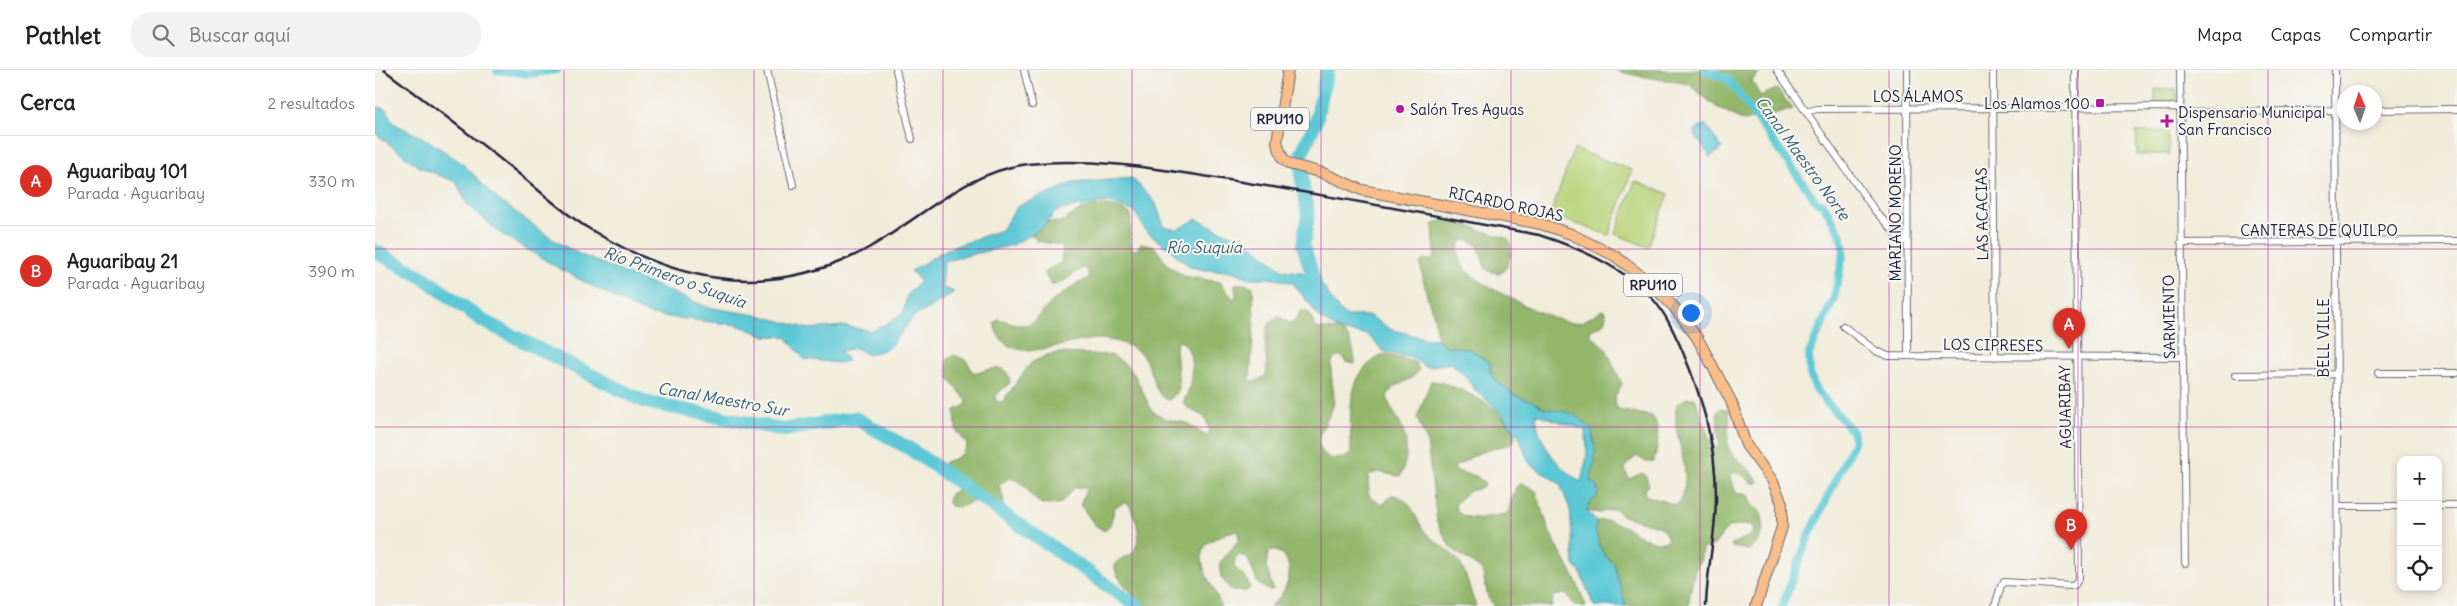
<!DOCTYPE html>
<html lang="es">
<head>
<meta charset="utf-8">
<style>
	:root { --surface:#fff; --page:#f2f2f2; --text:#222; --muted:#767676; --line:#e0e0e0; --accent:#d93025 }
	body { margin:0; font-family:Delius,sans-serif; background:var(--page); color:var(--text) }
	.controls { position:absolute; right:15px; bottom:15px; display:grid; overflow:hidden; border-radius:10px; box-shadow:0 2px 8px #0003 }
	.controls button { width:45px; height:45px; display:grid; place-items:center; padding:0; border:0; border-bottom:1px solid var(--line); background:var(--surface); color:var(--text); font:25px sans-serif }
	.compass { position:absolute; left:1962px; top:15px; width:45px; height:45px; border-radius:50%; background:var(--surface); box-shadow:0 2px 8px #0003; rotate:358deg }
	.you { position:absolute; left:1315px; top:242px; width:18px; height:18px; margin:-12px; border:4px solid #fff; border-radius:50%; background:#1a73e8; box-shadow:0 0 0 8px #1a73e833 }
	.badge { display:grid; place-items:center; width:32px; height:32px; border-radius:50%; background:var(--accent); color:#fff; font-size:16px; font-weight:700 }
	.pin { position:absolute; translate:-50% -41px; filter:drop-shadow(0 1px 2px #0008) }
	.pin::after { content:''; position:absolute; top:26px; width:18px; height:15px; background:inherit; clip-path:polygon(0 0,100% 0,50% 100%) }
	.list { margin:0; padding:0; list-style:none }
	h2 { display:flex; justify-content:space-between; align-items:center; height:65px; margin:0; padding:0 20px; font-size:21px }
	h2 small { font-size:16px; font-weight:400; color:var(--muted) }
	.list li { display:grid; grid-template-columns:32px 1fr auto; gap:15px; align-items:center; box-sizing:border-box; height:90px; padding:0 20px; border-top:1px solid var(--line) }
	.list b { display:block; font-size:19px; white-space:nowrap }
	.list p { margin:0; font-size:16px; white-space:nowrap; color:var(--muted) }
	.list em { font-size:16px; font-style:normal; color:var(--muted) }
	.icon { flex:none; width:28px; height:28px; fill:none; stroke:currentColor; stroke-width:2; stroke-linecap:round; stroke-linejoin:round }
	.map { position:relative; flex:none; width:2082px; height:536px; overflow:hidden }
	header { display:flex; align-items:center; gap:30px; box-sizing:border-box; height:70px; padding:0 25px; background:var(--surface); border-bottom:1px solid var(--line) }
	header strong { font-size:24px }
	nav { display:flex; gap:28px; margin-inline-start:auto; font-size:18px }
	.search { width:350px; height:45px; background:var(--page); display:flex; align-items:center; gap:12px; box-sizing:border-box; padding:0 18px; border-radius:20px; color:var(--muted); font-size:19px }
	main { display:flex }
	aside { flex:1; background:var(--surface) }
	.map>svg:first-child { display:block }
</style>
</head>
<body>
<header>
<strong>Pathlet</strong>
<div class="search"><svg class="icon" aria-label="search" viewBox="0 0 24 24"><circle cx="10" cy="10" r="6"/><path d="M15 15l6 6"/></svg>Buscar aquí</div>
<nav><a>Mapa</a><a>Capas</a><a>Compartir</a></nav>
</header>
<main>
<aside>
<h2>Cerca<small>2 resultados</small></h2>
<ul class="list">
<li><span class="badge">A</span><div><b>Aguaribay 101</b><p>Parada · Aguaribay</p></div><em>330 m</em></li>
<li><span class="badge">B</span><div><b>Aguaribay 21</b><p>Parada · Aguaribay</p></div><em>390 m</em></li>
</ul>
</aside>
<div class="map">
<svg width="2082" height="536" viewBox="0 0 2082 536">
	<rect width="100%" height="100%" fill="#f6f6f2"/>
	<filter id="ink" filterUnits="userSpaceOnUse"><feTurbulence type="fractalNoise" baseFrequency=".02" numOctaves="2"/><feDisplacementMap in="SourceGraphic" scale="10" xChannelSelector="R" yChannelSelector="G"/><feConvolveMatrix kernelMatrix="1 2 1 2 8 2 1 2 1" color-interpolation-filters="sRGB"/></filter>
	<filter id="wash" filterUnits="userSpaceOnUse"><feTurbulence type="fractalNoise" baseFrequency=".0096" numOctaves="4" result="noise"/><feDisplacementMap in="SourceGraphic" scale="20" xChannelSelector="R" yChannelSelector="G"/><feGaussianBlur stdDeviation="1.12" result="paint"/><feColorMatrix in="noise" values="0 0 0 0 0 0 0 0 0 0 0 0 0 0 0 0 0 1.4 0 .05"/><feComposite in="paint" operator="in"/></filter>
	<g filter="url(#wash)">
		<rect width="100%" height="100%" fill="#f1ecda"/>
		<!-- green -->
		<path fill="#b8d47b" stroke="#6d7b5b" d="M1780 19H1801V36H1780Z
			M1793 61 1794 84 1762 85 1761 62Z
			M1199 79 1257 100 1234 165 1175 145Z
			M1260 111 1294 124 1273 177 1240 164Z"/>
		<!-- forest -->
		<path fill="#92b66b" stroke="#5a6c53" d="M1241 0H1382L1384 3 1377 11 1385 26 1402 19 1418 39 1369 51 1340 36 1314 14 1253 4Z
			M719 136C732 136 747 136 756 145L755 172 758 180H762L766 173 779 176 792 194 809 206 845 212 858 229 861 227 860 214H870L878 217 879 251 875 311 879 312 891 306C894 289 883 256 903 246L915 253 922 248 926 241C938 241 936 250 941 258 948 259 955 259 962 260 975 262 980 282 980 294L971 292 965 285 958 289C952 304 962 321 958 336 954 354 929 372 956 389L970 388 976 383C976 347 968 300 1011 284L1041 293 1044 300C1037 313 1018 312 1012 326 1014 338 1021 344 1026 355 1033 371 1033 391 1025 406L1002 402 993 406 994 426 1006 434 1010 433 1016 425C1038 426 1040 452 1052 464 1063 475 1078 481 1086 495 1093 508 1095 523 1101 536H895C908 527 919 507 912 491L906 483 897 480 893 483 891 496 898 519 894 521 883 513 872 487 864 485 860 488 859 497 871 508 875 517 872 521H857L846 507 844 494 864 470 863 461C854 461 845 466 837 470 812 484 840 517 846 536H771C763 528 734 505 741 493 744 488 753 487 758 483 768 465 762 452 754 434L749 433 740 437 735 455 729 461 720 455 705 435 711 420 708 417 699 418 686 433C651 443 660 411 634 408L624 415 629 430 627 438H617L601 430 585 437 575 436 573 432 575 424 586 417V408L574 403 569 396 570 392C580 389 591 385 592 374L581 360 580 340 591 335 592 331 574 308 572 290 579 285 592 291 598 303C613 302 633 288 635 313L621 325 620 329 623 332H627L656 293 672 285 685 283 736 285 750 294 759 304 777 341 791 349 812 353 831 366 834 363C833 339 820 347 809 334 808 328 813 325 814 319 817 306 820 281 807 272L803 271 801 275 804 321 794 330C778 327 777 297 768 286 759 275 739 270 726 269 693 267 630 304 619 253L623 249 645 255 655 254 678 231 701 214 714 208 712 200 708 198C695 204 689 215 676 215L670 204 672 200 686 193 688 176 662 171 656 164 667 153 686 152 706 140Z
			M1065 151 1084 153 1134 169C1138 179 1135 199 1124 204L1112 200C1104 186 1107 169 1087 170 1081 178 1083 190 1089 198 1100 213 1180 253 1199 253 1209 253 1219 244 1227 240L1231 241C1231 254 1228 256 1215 260V264L1231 279 1247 314 1240 327 1241 337 1247 341 1277 346C1286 357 1283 379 1278 392H1271L1262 386 1253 393 1250 400 1254 409 1267 403 1270 405 1274 415 1269 420 1270 425 1300 435 1303 434C1323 402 1294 367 1302 334L1312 328H1320L1334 368 1342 380 1344 374 1342 343 1346 338 1354 340C1356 352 1350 367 1354 379 1357 387 1378 400 1383 411L1381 414C1372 412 1369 403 1360 402L1355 405 1361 423 1373 425 1377 435 1385 441C1391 457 1389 470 1374 480L1357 477V474L1377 465 1379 459 1375 454 1353 457 1339 475 1328 478 1325 492 1319 502 1313 536H1251L1239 494 1227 482 1220 461 1221 451C1248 446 1265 475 1291 472L1293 468 1286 457 1248 446 1240 439 1224 443 1212 441 1214 433 1224 423 1222 415 1215 411 1218 399 1219 367 1196 343 1169 338 1157 331 1141 326 1120 310 1115 301V293L1094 279 1070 276 1062 269 1059 246 1052 226 1045 194 1048 190H1057L1060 186 1058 155Z
			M1056 311C1073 311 1110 331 1123 342 1130 348 1135 356 1140 364L1139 371 1135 374 1104 383 1079 397 1081 401 1101 406 1110 413 1109 417C1096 420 1088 423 1080 435 1084 456 1118 445 1132 444L1141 417 1148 413 1161 421 1175 463 1201 511 1211 536H1200L1192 524 1178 526 1177 536H1118L1113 527 1107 500 1076 478 1062 452 1052 372 1042 348Z"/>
		<!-- water -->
		<path fill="#5cc8d5" stroke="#3f7588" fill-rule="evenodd" d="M0 36 12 40 18 53 54 71 88 94 121 128 179 170 204 184 332 237 387 246 434 259 468 256 497 261 528 244 532 225 545 211 536 201 570 180 626 160 643 136 698 113 757 108 780 132 789 156 801 160 822 149 878 176 908 200 941 204 959 234 970 246H995L1015 259 1052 269H1062L1070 276 1094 279 1115 293V301L1120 310 1141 326 1157 331 1169 338 1196 343 1207 350 1216 359 1220 376V390L1215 411 1222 415V427L1214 433 1212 441 1221 451 1220 461 1227 482 1239 494 1251 536H1219L1205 502 1199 495 1195 439 1185 414 1154 393 1144 366 1124 341 1101 321 1088 303 1076 293 1050 297 1039 289 1008 281 993 265 965 261 945 248 918 213 894 208H876L856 201 830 200 816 197 770 160 760 142 733 132 683 140 667 158 638 175 569 191 567 217 579 222 558 236 539 246 514 278 493 285 481 278 465 281 473 291 463 293 429 289 411 267 391 266 362 255 276 245 255 236 185 199 125 163 92 134 81 112 44 97 0 63ZM1161 344 1211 360 1212 386 1206 412C1183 398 1162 372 1161 344Z
			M1330 54 1347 78 1335 87 1318 62Z"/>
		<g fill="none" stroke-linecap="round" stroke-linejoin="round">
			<!-- canal -->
			<path stroke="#5cc8d5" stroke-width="8" d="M122 0 154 4 182 0
				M1330 0 1354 10 1441 131 1448 134 1465 163 1469 181 1459 228 1434 284 1435 304 1441 320 1478 362 1479 372 1433 468 1407 536"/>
			<!-- river -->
			<path stroke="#5cc8d5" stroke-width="14" d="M0 181 49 208 108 251 270 332 409 360 480 348 535 379 762 536
				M942 219 928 175 933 145 927 110 926 85 941 51 952 0"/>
		</g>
	</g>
	<g filter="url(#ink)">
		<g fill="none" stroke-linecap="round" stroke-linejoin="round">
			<defs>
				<path id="minor" d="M392 0 418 115
					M521 0 537 69
					M649 0 657 35
					M1402 0 1500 141 1527 170 1533 172
					M1532 0 1533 286
					M1618 0 1620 287
					M1805 0 1810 493
					M1960 0 1963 536
					M2000 40 2082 39
					M1431 42 1442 39 1805 37
					M1805 43 1970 40
					M1806 173 2082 171
					M1468 256 1501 281 1513 286 1807 287
					M2003 303H2082
					M1860 305 1961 304
					M2063 435H2082
					M1963 436H2026
					M1620 536 1626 516 1629 512 1696 516 1700 515 1704 507 1700 0"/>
				<path id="primary" d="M913 0 902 72 908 89 914 94 948 103 987 120 1166 154 1196 164 1240 186 1274 212 1299 237 1321 266 1330 282 1356 331 1371 375 1397 410 1407 433V457L1381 536"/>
			</defs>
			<!-- minor casing -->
			<use href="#minor" stroke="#6a6973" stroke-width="8"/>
			<!-- primary casing -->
			<use href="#primary" stroke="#6a6973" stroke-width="12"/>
			<!-- minor -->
			<use href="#minor" stroke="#fff" stroke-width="6"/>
			<!-- primary -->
			<use href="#primary" stroke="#f8bd89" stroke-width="10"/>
			<!-- rail -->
			<path stroke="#22223b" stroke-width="2.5" d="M9 0C51 31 93 63 134 96 160 116 185 141 213 158 297 210 383 229 476 187 536 159 585 102 653 94 720 87 789 100 854 110 958 126 1061 146 1164 165 1205 178 1247 197 1276 227 1290 242 1299 262 1307 280 1327 327 1341 374 1341 426 1341 463 1332 499 1331 536"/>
		</g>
	</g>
	<!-- grid -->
	<path fill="none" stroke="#b5179e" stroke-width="1" stroke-opacity="0.55" d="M189 0V536M379 0V536M568 0V536M757 0V536M946 0V536M1136 0V536M1325 0V536M1514 0V536M1703 0V536M1893 0V536M0 179H2082M0 357H2082"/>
	<!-- markers -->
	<g fill="#b5179e" stroke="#f6f6f2" stroke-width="2">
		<rect x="1720" y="28" width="10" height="10" rx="2.5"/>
		<circle cx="1025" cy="39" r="5"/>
		<path d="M1789.5 43.5h5v5h5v5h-5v5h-5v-5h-5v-5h5z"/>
	</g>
	<g text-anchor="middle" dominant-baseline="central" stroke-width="4" stroke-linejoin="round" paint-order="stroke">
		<!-- shield labels -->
		<g fill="#f6f6f2" stroke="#626272" stroke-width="1">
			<rect x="876" y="37.5" width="58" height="23" rx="4"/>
			<rect x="1249" y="203.5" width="58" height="23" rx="4"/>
		</g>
		<g font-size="14" font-weight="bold" fill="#22223b">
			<text x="905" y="49">RPU110</text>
			<text x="1278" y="215">RPU110</text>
		</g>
		<!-- street labels -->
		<g font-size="15" fill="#22223b" stroke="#f6f6f2">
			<text x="1543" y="26">LOS ÁLAMOS</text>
			<text transform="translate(1131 134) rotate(12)">RICARDO ROJAS</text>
			<text transform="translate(1520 143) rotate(-90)">MARIANO MORENO</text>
			<text transform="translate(1607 144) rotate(-91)">LAS ACACIAS</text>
			<text x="1944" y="160">CANTERAS DE QUILPO</text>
			<text transform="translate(1794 247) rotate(-91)">SARMIENTO</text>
			<text transform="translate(1948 268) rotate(-90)">BELL VILLE</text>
			<text transform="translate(1618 275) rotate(1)">LOS CIPRESES</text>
			<text transform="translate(1690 337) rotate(-91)">AGUARIBAY</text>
		</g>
		<!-- poi labels -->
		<g font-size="15" fill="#22223b" stroke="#f6f6f2" text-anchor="start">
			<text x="1715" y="33" text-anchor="end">Los Alamos 100</text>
			<text x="1035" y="39">Salón Tres Aguas</text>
			<text x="1803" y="42">Dispensario Municipal<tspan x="1803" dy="17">San Francisco</tspan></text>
		</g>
		<!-- water labels -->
		<g font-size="16" font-style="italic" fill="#365c71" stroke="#f6f6f2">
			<text transform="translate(1428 88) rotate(54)">Canal Maestro Norte</text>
			<text x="829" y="177">Río Suquía</text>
			<text transform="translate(300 207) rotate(20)">Río Primero o Suquía</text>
			<text transform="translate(348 329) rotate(10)">Canal Maestro Sur</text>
		</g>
	</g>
</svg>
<div class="controls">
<button>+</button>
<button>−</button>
<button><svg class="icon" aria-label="locate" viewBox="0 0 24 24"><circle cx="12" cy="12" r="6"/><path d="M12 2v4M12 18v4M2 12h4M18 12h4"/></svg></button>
</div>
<svg class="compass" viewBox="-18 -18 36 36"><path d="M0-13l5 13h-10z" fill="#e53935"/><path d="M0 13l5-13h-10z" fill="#767676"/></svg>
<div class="you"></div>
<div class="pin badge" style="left:1694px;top:279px">A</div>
<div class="pin badge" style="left:1696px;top:480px">B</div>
</div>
</main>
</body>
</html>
